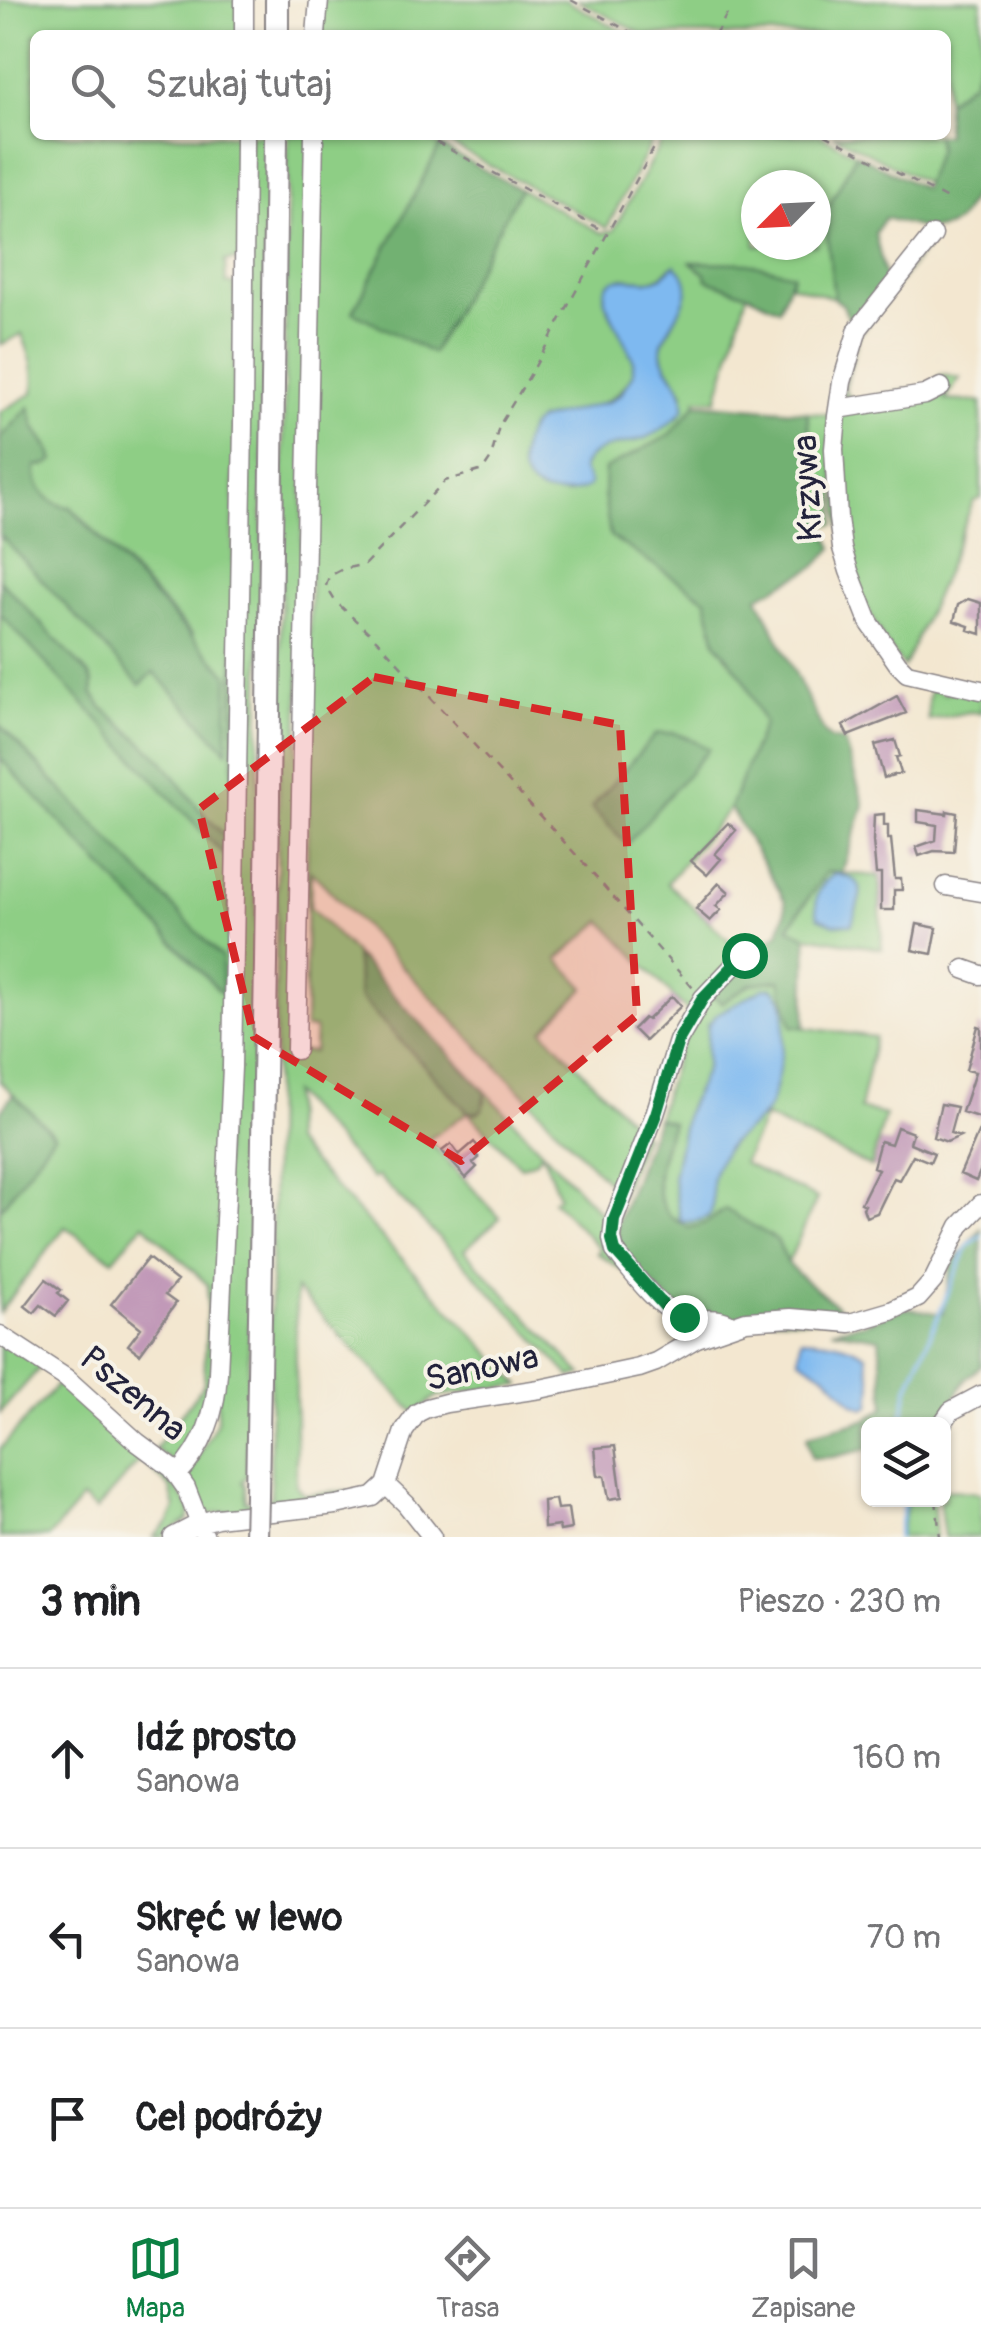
<!DOCTYPE html>
<html lang="pl">
<head>
<meta charset="utf-8">
<style>
	:root { --surface:#fff; --page:#f6f6f6; --text:#202124; --muted:#757577; --line:#e0e0e0; --accent:#0b8043 }
	body { margin:0; font-family:Pangolin,sans-serif; background:var(--page); color:var(--text) }
	.controls { position:absolute; right:30px; bottom:30px; display:grid; overflow:hidden; border-radius:15px; box-shadow:0 2px 8px #0004 }
	.controls button { width:90px; height:90px; display:grid; place-items:center; padding:0; border:0; border-bottom:2px solid var(--line); background:var(--surface); color:var(--text); font:50px sans-serif }
	.compass { position:absolute; left:741px; top:170px; width:90px; height:90px; border-radius:50%; background:var(--surface); box-shadow:0 2px 8px #0004; rotate:246deg }
	.stop { position:absolute; width:30px; height:30px; margin:-22px; border:8px solid #0b8043; border-radius:50%; background:#fff }
	.stop.end { background:#0b8043; border-color:#fff; box-shadow:0 2px 10px #0008 }
	.list { margin:0; padding:0; list-style:none }
	h2 { display:flex; justify-content:space-between; align-items:center; height:130px; margin:0; padding:0 40px; font-size:42px }
	h2 small { font-size:32px; font-weight:400; color:var(--muted) }
	.list li { display:grid; grid-template-columns:65px 1fr auto; gap:30px; align-items:center; box-sizing:border-box; height:180px; padding:0 40px; border-top:2px solid var(--line) }
	.list b { display:block; font-size:38px; white-space:nowrap }
	.list p { margin:0; font-size:32px; white-space:nowrap; color:var(--muted) }
	.list em { font-size:32px; font-style:normal; color:var(--muted) }
	.icon { flex:none; width:55px; height:55px; fill:none; stroke:currentColor; stroke-width:2; stroke-linecap:round; stroke-linejoin:round }
	.map { position:relative; flex:none; width:981px; height:1537px; overflow:hidden }
	.search { position:absolute; background:var(--surface); box-shadow:0 2px 8px #0004; left:30px; right:30px; top:30px; height:110px; display:flex; align-items:center; gap:25px; box-sizing:border-box; padding:0 35px; border-radius:15px; color:var(--muted); font-size:38px }
	.sheet { height:670px; background:var(--surface) }
	nav { display:flex; justify-content:space-around; align-items:center; box-sizing:border-box; height:140px; border-top:2px solid var(--line); background:var(--surface); font-size:28px; color:var(--muted) }
	nav a { display:grid; justify-items:center; gap:5px }
	nav .on { color:var(--accent) }
	.map>svg:first-child { display:block }
</style>
</head>
<body>
<div class="map">
<svg width="981" height="1537" viewBox="0 0 981 1537">
	<rect width="100%" height="100%" fill="#f7f3e8"/>
	<filter id="ink" filterUnits="userSpaceOnUse"><feTurbulence type="fractalNoise" baseFrequency=".01" numOctaves="2"/><feDisplacementMap in="SourceGraphic" scale="20" xChannelSelector="R" yChannelSelector="G"/><feConvolveMatrix kernelMatrix="1 2 1 2 8 2 1 2 1" color-interpolation-filters="sRGB"/></filter>
	<filter id="wash" filterUnits="userSpaceOnUse"><feTurbulence type="fractalNoise" baseFrequency=".0048" numOctaves="4" result="noise"/><feDisplacementMap in="SourceGraphic" scale="40" xChannelSelector="R" yChannelSelector="G"/><feGaussianBlur stdDeviation="2.25" result="paint"/><feColorMatrix in="noise" values="0 0 0 0 0 0 0 0 0 0 0 0 0 0 0 0 0 1.4 0 .05"/><feComposite in="paint" operator="in"/></filter>
	<g filter="url(#wash)">
		<rect width="100%" height="100%" fill="#f3e7d0"/>
		<!-- green -->
		<path fill="#8ece85" stroke="#587860" stroke-width="2.5" fill-rule="evenodd" d="M0 0H241L242 35H35V135H242V260L225 261 226 283 235 284 232 949 211 1406 186 1460 174 1463 155 1449 204 1384 208 1285 144 1224 113 1260 65 1227 0 1312V1210L54 1135 0 1081V758L221 992 222 959 0 725V614L224 854 225 836 199 809 162 760 103 708 92 693 93 683 90 676 0 580V535L140 684 192 634 71 507C49 506 33 487 36 465H46L51 451 35 428 29 408 0 439V412L33 393C35 367 31 358 22 334L0 345Z
			M321 0H565L630 35H320Z
			M577 0H981V51L973 81 946 101V35H644Z
			M249 135H269L247 1476 242 1482 245 1485 246 1502 271 1499 270 1359 288 135H310L292 1051 314 1052 315 1029 305 1028 316 135H419L440 146 354 311 432 353 520 189 602 233 613 231 665 135H820L856 154 825 214 828 220 827 232 834 298 791 285 793 274 693 263 711 279 747 294 717 400 696 399 697 403 670 435 605 469 611 536 706 599 716 642 744 679 764 723 730 808 667 883 742 952 688 1012 602 921 558 959 585 988 543 1030 644 1135 620 1195 311 871 310 907 355 954 360 998 485 1102V1091L609 1222 624 1271 597 1253 600 1249 553 1200 559 1196 542 1152 535 1161 521 1167 468 1112 428 1140 500 1218 464 1250 582 1375 571 1377 457 1256 378 1176 373 1179 292 1093 293 1142 520 1385 437 1396 415 1413 296 1289V1485L304 1495 347 1491V1497L209 1514 204 1511 187 1477 217 1422ZM756 185H816V245H756ZM671 267 678 313 661 346 664 361 684 393 679 416C668 424 657 433 644 438 623 446 591 444 582 469L588 487 565 495 539 420C571 412 611 410 629 380 634 373 636 367 633 358 625 336 608 318 604 294L622 278C645 280 654 285 671 267ZM674 733 688 738 591 808 656 734Z
			M433 135H655L607 228Z
			M833 135H936L938 149 926 183Z
			M930 242 859 334 845 388 846 393 854 401 933 385 942 375 960 378 945 400 981 402V498L973 502 946 571 904 667 885 642 864 602 843 547 839 510 838 415 849 410 930 395 946 385 942 382 926 392 850 405 845 402 843 397V386L859 335Z
			M807 412 834 415 835 524 822 525Z
			M936 686 939 692 946 694 947 691 981 694V713L970 712 928 720V700L931 688Z
			M826 872 879 876 882 949 807 936 788 929Z
			M780 980 793 1026 875 1037 860 1109 885 1115 871 1167 765 1117 743 1163 817 1198 788 1263 777 1240 706 1223 689 1228C683 1224 674 1220 669 1215 647 1188 663 1151 672 1123L657 1118 680 1045 710 994 722 1003 750 984ZM708 1026 763 1116C743 1133 717 1150 712 1178 710 1188 711 1200 711 1211L683 1222 680 1219 673 1178 686 1113 706 1069Z
			M0 1338 43 1364 0 1413Z
			M62 1379 161 1465 191 1510 188 1520 162 1537H154L168 1523 175 1508 170 1488 141 1459 96 1510 82 1499 49 1537H0V1449Z
			M944 1489 981 1493V1537H944L939 1500H944Z
			M908 1500H933L936 1537H900Z"/>
		<!-- forest -->
		<path fill="#72b172" stroke="#4a6a56" stroke-width="2.5" d="M981 51V191L974 193C969 201 964 215 957 221 938 238 905 223 885 218L875 233 885 277 891 282 853 331 843 305 834 298 827 232 828 220 825 214 856 154 923 188 938 149 936 135H946V101L973 81Z
			M440 146 520 189 432 353 353 312Z
			M691 262 748 263 793 274 779 309 747 294 707 280 705 274Z
			M697 403 807 412 822 525 833 548 815 567 758 597 825 734 831 739 844 741 864 805 842 873 826 872 788 928 807 936 805 1027 792 1026 780 980 750 984 722 1003 710 994 745 957 779 933 785 913V902L779 890 730 808 764 723 744 679 716 642 706 599 610 536 604 495 605 469 670 435Z
			M29 407 35 428 51 452 54 461 46 465 36 466C33 487 49 506 70 507L228 675 227 751 154 672 140 685 0 535V439Z
			M0 580 90 676 93 683 92 693 103 708 162 760 199 809 225 836 224 855 0 614Z
			M0 725 222 958V994L0 758Z
			M674 733 688 738 709 749 627 844 591 808 656 734Z
			M355 954 485 1091 483 1109 477 1113 468 1112 360 998Z
			M13 1094 54 1135 0 1210V1112Z
			M657 1118 672 1122C663 1151 646 1188 669 1215 674 1220 683 1224 689 1228L706 1223 725 1209 777 1240 788 1263 798 1274 844 1312 846 1320 735 1318 681 1312 620 1254 617 1224Z
			M981 1229V1366L966 1379 939 1424H908L897 1416 896 1424H868V1449L833 1457 812 1458 807 1437 812 1434 865 1420 885 1407 879 1338 831 1330 862 1324 906 1308 943 1314 951 1266Z"/>
		<!-- water -->
		<path fill="#7eb9f0" stroke="#506e96" stroke-width="2.5" d="M675 265C678 269 683 272 685 277 695 297 668 325 662 343 656 366 687 381 684 409 674 421 660 432 645 438 623 446 591 444 582 469L590 484 588 487C555 504 509 490 523 446 526 435 529 426 539 420L608 402 621 394 633 375V359L605 302C599 266 638 284 655 280 663 278 669 270 675 265Z
			M836 874C873 881 859 896 852 924H834L818 917C813 900 819 882 836 874Z
			M764 988H773C779 993 783 998 784 1007 786 1029 778 1098 764 1114 756 1124 744 1131 734 1140 727 1146 721 1157 717 1166 707 1183 716 1199 711 1212 707 1221 692 1221 683 1222L680 1219 673 1178 686 1113 706 1070 708 1025 717 1014Z
			M801 1339C824 1340 846 1342 866 1355L872 1384 870 1405 865 1408 854 1404 827 1376 799 1358Z"/>
		<g fill="none" stroke-linecap="round" stroke-linejoin="round">
			<!-- stream -->
			<path stroke="#7eb9f0" stroke-width="4" d="M901 1424 908 1388 968 1245 981 1236
				M898 1537 905 1500"/>
		</g>
		<g id="blocks">
			<!-- building -->
			<path fill="#c199b8" d="M968 599 981 603V634L968 630 969 626 954 621 958 605Z
				M897 696 906 713 848 736 843 726Z
				M895 740 900 756 896 757 901 773 884 778 875 745Z
				M918 810 947 814V811L957 813 954 852 934 851 919 856 916 847 936 840 937 825 918 822Z
				M884 814V825H888V839H891L895 879H901L902 890H894V910H881V874H876L873 841 874 815Z
				M728 823 736 830 715 854 721 859 707 875 691 861Z
				M719 883 729 892 716 906 721 910 710 921 696 909Z
				M917 924 937 928 932 954 912 950Z
				M672 996 681 1006 645 1041 633 1029 644 1018 647 1020Z
				M978 1026 981 1027V1118L962 1112 975 1072 966 1070Z
				M941 1104 957 1107 950 1133 960 1136 947 1142 933 1137Z
				M981 1126V1169L976 1181 960 1174Z
				M897 1127 913 1133 910 1143 934 1153 930 1162 913 1155 899 1180 894 1178 877 1213 866 1217 863 1208 865 1205 861 1203 878 1169 873 1167 880 1141 891 1144Z
				M474 1142 481 1150 475 1154 479 1158 473 1163 477 1167 466 1178 442 1151 451 1144 459 1155Z
				M148 1258 177 1281 165 1295 176 1303 140 1354 128 1345 141 1328 111 1304Z
				M46 1279 61 1290 58 1293 68 1301 56 1316 41 1305 34 1313 25 1306Z
				M615 1446 622 1497 609 1499 605 1476H598L595 1448Z
				M555 1499 557 1509 568 1508 571 1529 560 1531 559 1526 544 1528 543 1501Z"/>
		</g>
	</g>
	<g filter="url(#ink)">
		<use href="#blocks" fill-opacity="0" stroke="#8a8486" stroke-width="2.5"/>
		<g fill="none" stroke-linecap="round" stroke-linejoin="round">
			<defs>
				<path id="minor" d="M244 0V35
					M316 35 319 0
					M933 235 858 329 842 382 837 416 834 449 838 518 842 548 849 571 869 622 898 664 907 673 981 690
					M838 409 925 395 941 387
					M946 886 981 892
					M964 969 981 975
					M296 1050 314 135
					M730 1324C717 1316 699 1321 684 1317 659 1310 631 1271 615 1251L612 1239 614 1220 655 1114 678 1041 703 998 744 955
					M0 1335 66 1378 137 1442 172 1468 186 1488 205 1537
					M942 1424 951 1411 981 1395
					M178 1474C205 1446 216 1411 218 1373L232 1067 243 425 245 135
					M386 1485 406 1504 432 1537
					M173 1537 200 1523 217 1518 336 1505 373 1497 386 1485 404 1431 417 1413 427 1408 446 1403 540 1389 639 1368 656 1362 697 1338 746 1321 791 1318 850 1323 891 1311 918 1298 933 1281 960 1226 981 1204"/>
				<path id="major" d="M277 35V0
					M257 1496 266 962 276 135"/>
			</defs>
			<!-- minor casing -->
			<use href="#minor" stroke="#8a8486" stroke-width="21"/>
			<!-- major casing -->
			<use href="#major" stroke="#8a8486" stroke-width="26"/>
			<!-- path -->
			<path stroke="#8a8486" stroke-width="2.5" stroke-dasharray="8 8" stroke-linecap="butt" d="M571 0 636 35
				M715 35 730 9
				M422 135 606 232
				M661 135 533 370 499 426 491 458 483 470 445 481 365 564 343 569 329 576 326 586 335 601 379 642 579 858 693 988
				M825 135 947 199
				M936 1500 940 1537"/>
			<!-- minor -->
			<use href="#minor" stroke="#fff" stroke-width="18"/>
			<!-- major -->
			<use href="#major" stroke="#fff" stroke-width="22"/>
			<defs>
				<path id="major-bridge" d="M256 1537 257 1496"/>
			</defs>
			<!-- major-bridge casing -->
			<use href="#major-bridge" stroke="#8a8486" stroke-width="26" stroke-linecap="butt"/>
			<!-- major-bridge -->
			<use href="#major-bridge" stroke="#fff" stroke-width="22"/>
		</g>
	</g>
	<g fill="none" stroke-linecap="round" stroke-linejoin="round" filter="url(#ink)">
		<!-- route -->
		<path stroke="#0b8043" stroke-width="12" d="M684 1317 667 1309 615 1251 612 1239 614 1220 656 1114 678 1041 703 998 744 955"/>
	</g>
	<!-- marked area -->
	<path fill="#d62828" fill-opacity="0.2" stroke="#d62828" stroke-width="8" stroke-dasharray="20 12" stroke-linejoin="round" d="M374 677 620 725 637 1015 461 1161 254 1037 199 809Z"/>
	<g text-anchor="middle" dominant-baseline="central" stroke-width="8" stroke-linejoin="round" paint-order="stroke">
		<!-- street labels -->
		<g font-size="35" fill="#22223b" stroke="#f7f3e8">
			<text transform="translate(808 488) rotate(-93)">Krzywa</text>
			<text transform="translate(482 1368) rotate(-12)">Sanowa</text>
			<text transform="translate(133 1394) rotate(40)">Pszenna</text>
		</g>
	</g>
</svg>
<div class="controls">
<button><svg class="icon" aria-label="layers" viewBox="0 0 24 24"><path d="M12 4l9 5-9 5-9-5zM3 14l9 5 9-5"/></svg></button>
</div>
<svg class="compass" viewBox="-18 -18 36 36"><path d="M0-13l5 13h-10z" fill="#e53935"/><path d="M0 13l5-13h-10z" fill="#757577"/></svg>
<div class="stop" style="left:744px;top:955px"></div>
<div class="stop end" style="left:684px;top:1317px"></div>
<div class="search"><svg class="icon" aria-label="search" viewBox="0 0 24 24"><circle cx="10" cy="10" r="6"/><path d="M15 15l6 6"/></svg>Szukaj tutaj</div>
</div>
<section class="sheet">
<h2>3 min<small>Pieszo · 230 m</small></h2>
<ul class="list">
<li><svg class="icon" aria-label="ahead" viewBox="0 0 24 24"><path d="M12 20V5M6 11l6-6 6 6"/></svg><div><b>Idź prosto</b><p>Sanowa</p></div><em>160 m</em></li>
<li><svg class="icon" aria-label="left" viewBox="0 0 24 24"><path d="M17 20v-9H6M10 6l-5 5 5 5"/></svg><div><b>Skręć w lewo</b><p>Sanowa</p></div><em>70 m</em></li>
<li><svg class="icon" aria-label="arrive" viewBox="0 0 24 24"><path d="M6 21V4h12l-3 4 3 4H6"/></svg><div><b>Cel podróży</b></div></li>
</ul>
</section>
<nav>
<a class="on"><svg class="icon" aria-label="map" viewBox="0 0 24 24"><path d="M3 6l6-2 6 2 6-2v14l-6 2-6-2-6 2zM9 4v14M15 6v14"/></svg>Mapa</a>
<a><svg class="icon" aria-label="directions" viewBox="0 0 24 24"><path d="M12 3l9 9-9 9-9-9zM9 14v-3h6M13 9l2 2-2 2"/></svg>Trasa</a>
<a><svg class="icon" aria-label="saved" viewBox="0 0 24 24"><path d="M7 4h10v16l-5-4-5 4z"/></svg>Zapisane</a>
</nav>
</body>
</html>
